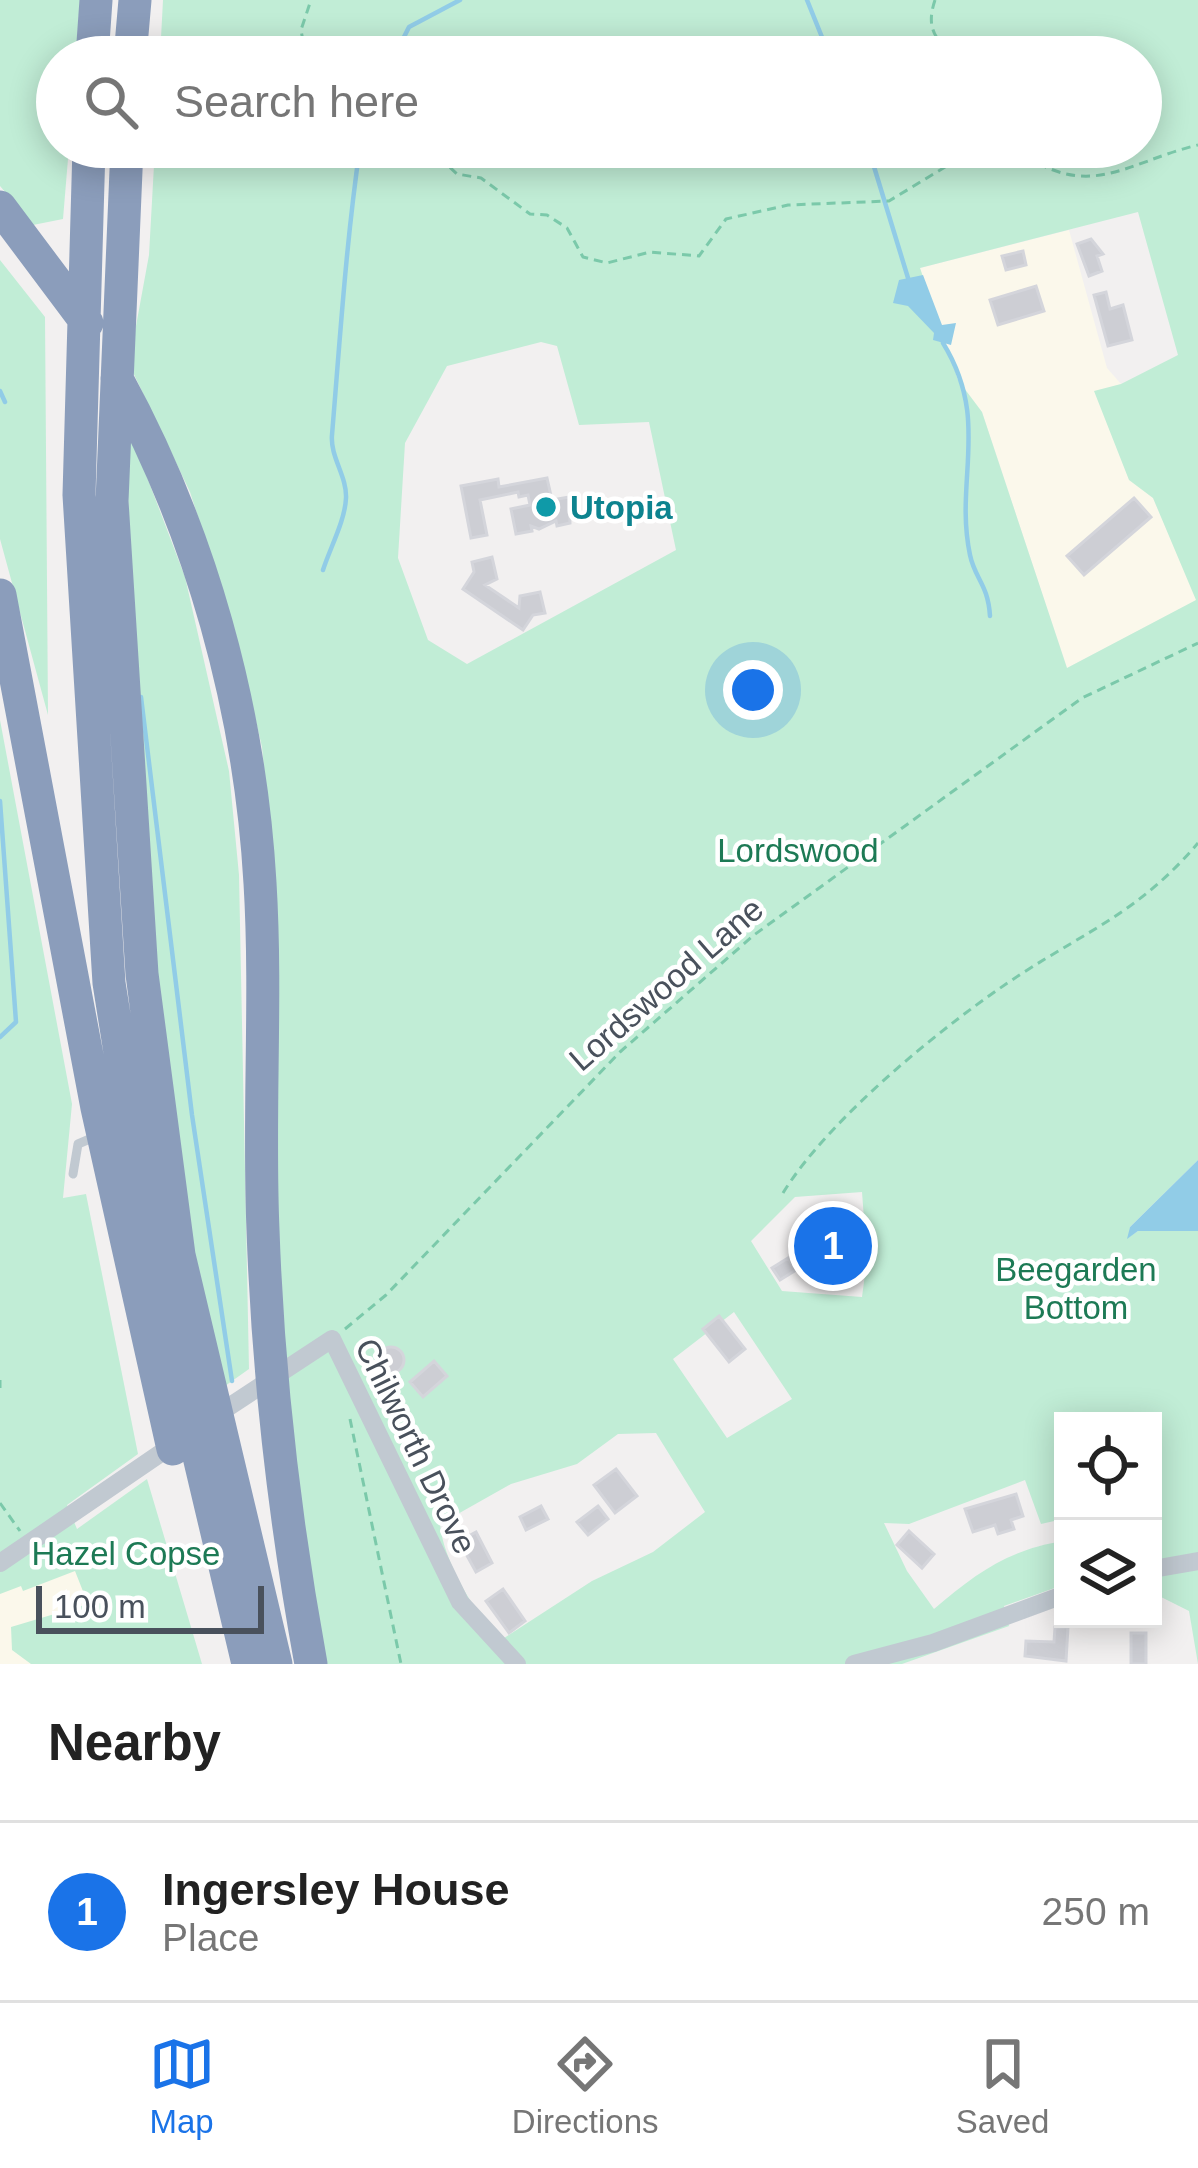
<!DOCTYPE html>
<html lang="en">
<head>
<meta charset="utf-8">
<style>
	:root { --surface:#fff; --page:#f2f2f2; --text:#222; --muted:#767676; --line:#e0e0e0; --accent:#1a73e8 }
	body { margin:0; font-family:Helvetica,sans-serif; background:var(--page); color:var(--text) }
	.controls { position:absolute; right:36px; bottom:36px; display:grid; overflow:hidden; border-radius:0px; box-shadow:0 6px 30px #0003 }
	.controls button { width:108px; height:108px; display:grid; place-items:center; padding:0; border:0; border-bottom:3px solid var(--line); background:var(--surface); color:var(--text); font:60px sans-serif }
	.scale { position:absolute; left:36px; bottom:30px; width:228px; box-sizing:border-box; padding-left:12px; border:6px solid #49515c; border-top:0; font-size:33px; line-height:42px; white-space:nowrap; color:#49515c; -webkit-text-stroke:9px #fff; paint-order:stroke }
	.you { position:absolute; left:753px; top:690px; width:42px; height:42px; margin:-30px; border:9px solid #fff; border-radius:50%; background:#1a73e8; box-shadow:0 0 0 18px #1a73e833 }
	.badge { display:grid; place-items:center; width:78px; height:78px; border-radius:50%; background:var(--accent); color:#fff; font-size:39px; font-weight:700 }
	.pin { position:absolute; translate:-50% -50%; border:6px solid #fff; box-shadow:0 3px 12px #0006 }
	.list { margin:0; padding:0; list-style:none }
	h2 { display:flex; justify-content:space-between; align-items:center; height:156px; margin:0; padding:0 48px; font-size:51px }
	h2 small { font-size:39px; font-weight:400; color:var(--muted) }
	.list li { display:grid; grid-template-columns:78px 1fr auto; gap:36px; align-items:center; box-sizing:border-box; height:180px; padding:0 48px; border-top:3px solid var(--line) }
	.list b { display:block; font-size:45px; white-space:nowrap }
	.list p { margin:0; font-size:39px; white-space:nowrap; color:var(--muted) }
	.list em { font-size:39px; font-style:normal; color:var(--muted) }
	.icon { flex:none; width:66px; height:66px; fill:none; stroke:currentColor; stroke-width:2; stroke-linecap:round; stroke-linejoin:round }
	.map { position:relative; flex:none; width:1198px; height:1664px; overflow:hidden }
	.search { position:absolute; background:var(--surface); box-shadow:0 6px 30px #0003; left:36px; right:36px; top:36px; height:132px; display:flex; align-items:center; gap:30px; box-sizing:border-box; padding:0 42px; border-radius:66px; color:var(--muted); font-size:45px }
	.sheet { height:336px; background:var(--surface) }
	nav { display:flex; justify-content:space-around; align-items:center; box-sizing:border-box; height:168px; border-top:3px solid var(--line); background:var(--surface); font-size:33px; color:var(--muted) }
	nav a { display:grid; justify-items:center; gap:6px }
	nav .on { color:var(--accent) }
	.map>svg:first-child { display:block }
</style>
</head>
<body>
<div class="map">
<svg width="1198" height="1664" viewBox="0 0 1198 1664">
	<rect width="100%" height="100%" fill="#f2f0f0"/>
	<!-- commercial -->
	<path fill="#fbf8eb" d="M1069 230 1107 368 1121 384 1095 392 1129 479 1153 498 1197 600 1067 668 982 412 958 380 920 268Z
		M66 1505 120 1664H0V1537Z"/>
	<!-- green -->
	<path fill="#c1edd6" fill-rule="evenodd" d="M0 0H80L76 57H57V147H69L63 219 33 225 0 186Z
		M163 0H1198V1160L1130 1227 1129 1237 1138 1231H1198V1664L1189 1611 1153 1593V1421H1063V1519L1041 1524 1025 1480 909 1524 884 1523 907 1571 934 1609C976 1573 1008 1550 1063 1541V1585L1004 1606 1009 1626 902 1664H327C267 1392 276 1110 270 833L262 747 235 631 190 492 129 364 149 255 155 147H1141V57H160ZM1138 212 1178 355 1121 384 1094 391 1129 480 1153 498 1196 600 1067 668 982 412 958 380 920 268ZM541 342 557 346 579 425 649 422 676 550 467 664 428 640 398 558 405 443 447 366ZM862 1192 867 1259 862 1297 782 1291 751 1241 795 1197ZM734 1312 792 1399 727 1438 673 1359ZM656 1433 705 1512 653 1552 592 1581 501 1640C475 1615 443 1560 440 1524L511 1484 577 1464 618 1434Z
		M0 260 45 317 48 715 0 539Z
		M125 419 185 577 229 771 239 875 249 1369 225 1386 190 1250 142 851Z
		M0 720 72 1104 63 1198 86 1194 138 1454 67 1505 77 1529 147 1479 202 1664H31L12 1650 11 1627 88 1604 75 1571 23 1591 21 1586 0 1594Z"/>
	<!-- water -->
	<path fill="#91cce7" d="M923 275 942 325 956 323 951 345 933 340 934 333 908 306 893 303 899 280Z
		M1198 1160V1231H1138L1127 1239 1130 1227Z"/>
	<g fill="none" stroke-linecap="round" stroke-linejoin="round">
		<!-- stream -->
		<path stroke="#91cce7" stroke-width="4.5" d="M807 0 830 57
			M394 57 409 27 460 0
			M868 147 908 278
			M943 343C991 421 954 479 970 555 975 579 988 584 990 616
			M0 391 5 402
			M323 570C330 548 345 521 346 498 347 476 330 457 332 435 340 339 346 243 360 147
			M141 697 192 1115 232 1381
			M0 801 16 1022 0 1037"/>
	</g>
	<!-- building -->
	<path fill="#cdced4" stroke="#d4d5db" stroke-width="3" d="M1091 239 1103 254 1097 256 1102 271 1089 276 1077 244Z
		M1023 251 1026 265 1006 270 1002 256Z
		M1036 286 1044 311 998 325 990 300Z
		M1106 292 1110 309 1123 305 1132 340 1108 346 1094 295Z
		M547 478 552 500 569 497 570 523 557 526 556 521 539 529 531 526 532 531 516 534 511 509 530 505 528 495 519 497 518 492 480 500 487 535 471 538 461 486 498 479 499 487Z
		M1134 498 1151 517 1084 575 1067 556Z
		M492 557 497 579 485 585 519 608 520 596 540 592 545 613 533 615 523 630 463 589 474 572 472 562Z
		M843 1216 853 1258 808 1269 803 1249 830 1242 825 1221Z
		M788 1258 796 1270 780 1280 772 1268Z
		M719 1316 745 1349 729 1362 703 1329Z
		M378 1360a13 13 0 1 1 26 0a13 13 0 1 1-26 0Z
		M434 1361 447 1376 423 1397 410 1382Z
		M616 1469 637 1496 615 1513 594 1485Z
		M1016 1494 1023 1516 1011 1520 1014 1529 998 1534 995 1525 973 1532 965 1509Z
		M541 1506 548 1519 526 1530 520 1517Z
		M598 1506 608 1519 588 1535 577 1522Z
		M909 1531 934 1554 922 1568 897 1545Z
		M476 1532 492 1563 476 1572 459 1541Z
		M503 1589 525 1621 509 1633 486 1601Z
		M1055 1627H1068L1066 1661 1025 1656 1026 1641 1054 1642Z
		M1131 1633H1146V1664H1131Z"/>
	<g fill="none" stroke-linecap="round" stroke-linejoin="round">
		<!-- path -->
		<path stroke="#7bc9aa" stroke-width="3" stroke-dasharray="9 6" stroke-linecap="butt" d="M935 0C926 27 934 38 954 57
			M306 57 301 30 311 0
			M428 147 457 174 481 178 530 214 547 215 567 228 583 257 607 263 650 252 699 256 726 219 788 205 889 201 978 147
			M1013 147C1089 204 1123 163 1198 145
			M783 1193C829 1118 946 1023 1021 974 1091 929 1141 910 1198 843
			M345 1329 386 1295 620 1052 754 935 1082 698 1198 643
			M0 1380V1388
			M350 1419 401 1664
			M0 1503 20 1531"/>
		<!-- service -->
		<path stroke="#c1c9d1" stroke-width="9" d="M73 1174 78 1144 99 1135"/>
		<!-- minor -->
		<path stroke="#c1c9d1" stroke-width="18" d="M215 1416 332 1339 460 1602 517 1664
			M0 1563 177 1442
			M1153 1569 1198 1561
			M854 1664 933 1643 1063 1595"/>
		<!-- motorway -->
		<path stroke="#8b9dbb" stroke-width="33" d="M92 57 96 0
			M130 57 135 0
			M89 147 79 495 109 983 154 1266 248 1664
			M127 147 112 501 142 974 179 1255 276 1664
			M0 207 87 323
			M117 379C201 533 250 708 260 883 267 998 258 1114 263 1230 268 1374 285 1522 311 1664
			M0 595 97 1108 173 1449"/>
	</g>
	<!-- markers -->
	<circle fill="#0f9aa8" stroke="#fff" stroke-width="4.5" cx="546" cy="507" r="12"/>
	<g text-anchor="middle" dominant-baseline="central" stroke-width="9" stroke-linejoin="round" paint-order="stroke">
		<!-- culture labels -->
		<g font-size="33" font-weight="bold" fill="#0d838f" stroke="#fff" text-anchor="start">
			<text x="570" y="507">Utopia</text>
		</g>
		<!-- park labels -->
		<g font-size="33" fill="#1d7a55" stroke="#fff">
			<text x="798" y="850">Lordswood</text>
			<text x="1076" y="1269">Beegarden<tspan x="1076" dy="38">Bottom</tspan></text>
			<text x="126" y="1553">Hazel Copse</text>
		</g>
		<!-- street labels -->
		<g font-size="33" fill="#49515c" stroke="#fff">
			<text transform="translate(666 984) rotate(-41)">Lordswood Lane</text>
			<text transform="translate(416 1446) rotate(64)">Chilworth Drove</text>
		</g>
	</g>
</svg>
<div class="controls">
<button><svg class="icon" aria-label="locate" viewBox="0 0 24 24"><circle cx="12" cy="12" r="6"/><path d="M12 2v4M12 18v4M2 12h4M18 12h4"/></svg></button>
<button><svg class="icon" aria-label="layers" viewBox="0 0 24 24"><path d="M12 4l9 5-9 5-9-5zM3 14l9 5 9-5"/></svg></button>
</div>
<div class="scale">100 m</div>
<div class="you"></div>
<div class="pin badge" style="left:833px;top:1246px">1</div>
<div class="search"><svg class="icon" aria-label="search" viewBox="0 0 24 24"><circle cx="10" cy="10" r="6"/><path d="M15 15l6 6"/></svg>Search here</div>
</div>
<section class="sheet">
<h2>Nearby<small></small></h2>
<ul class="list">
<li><span class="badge">1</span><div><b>Ingersley House</b><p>Place</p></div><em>250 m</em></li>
</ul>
</section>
<nav>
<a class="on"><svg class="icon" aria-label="map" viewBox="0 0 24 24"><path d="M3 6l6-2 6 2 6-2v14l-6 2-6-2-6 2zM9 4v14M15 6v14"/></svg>Map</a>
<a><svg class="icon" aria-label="directions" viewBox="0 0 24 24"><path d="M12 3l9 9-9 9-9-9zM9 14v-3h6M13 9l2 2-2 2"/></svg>Directions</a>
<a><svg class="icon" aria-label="saved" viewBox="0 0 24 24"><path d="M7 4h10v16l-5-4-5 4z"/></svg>Saved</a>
</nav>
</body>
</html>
